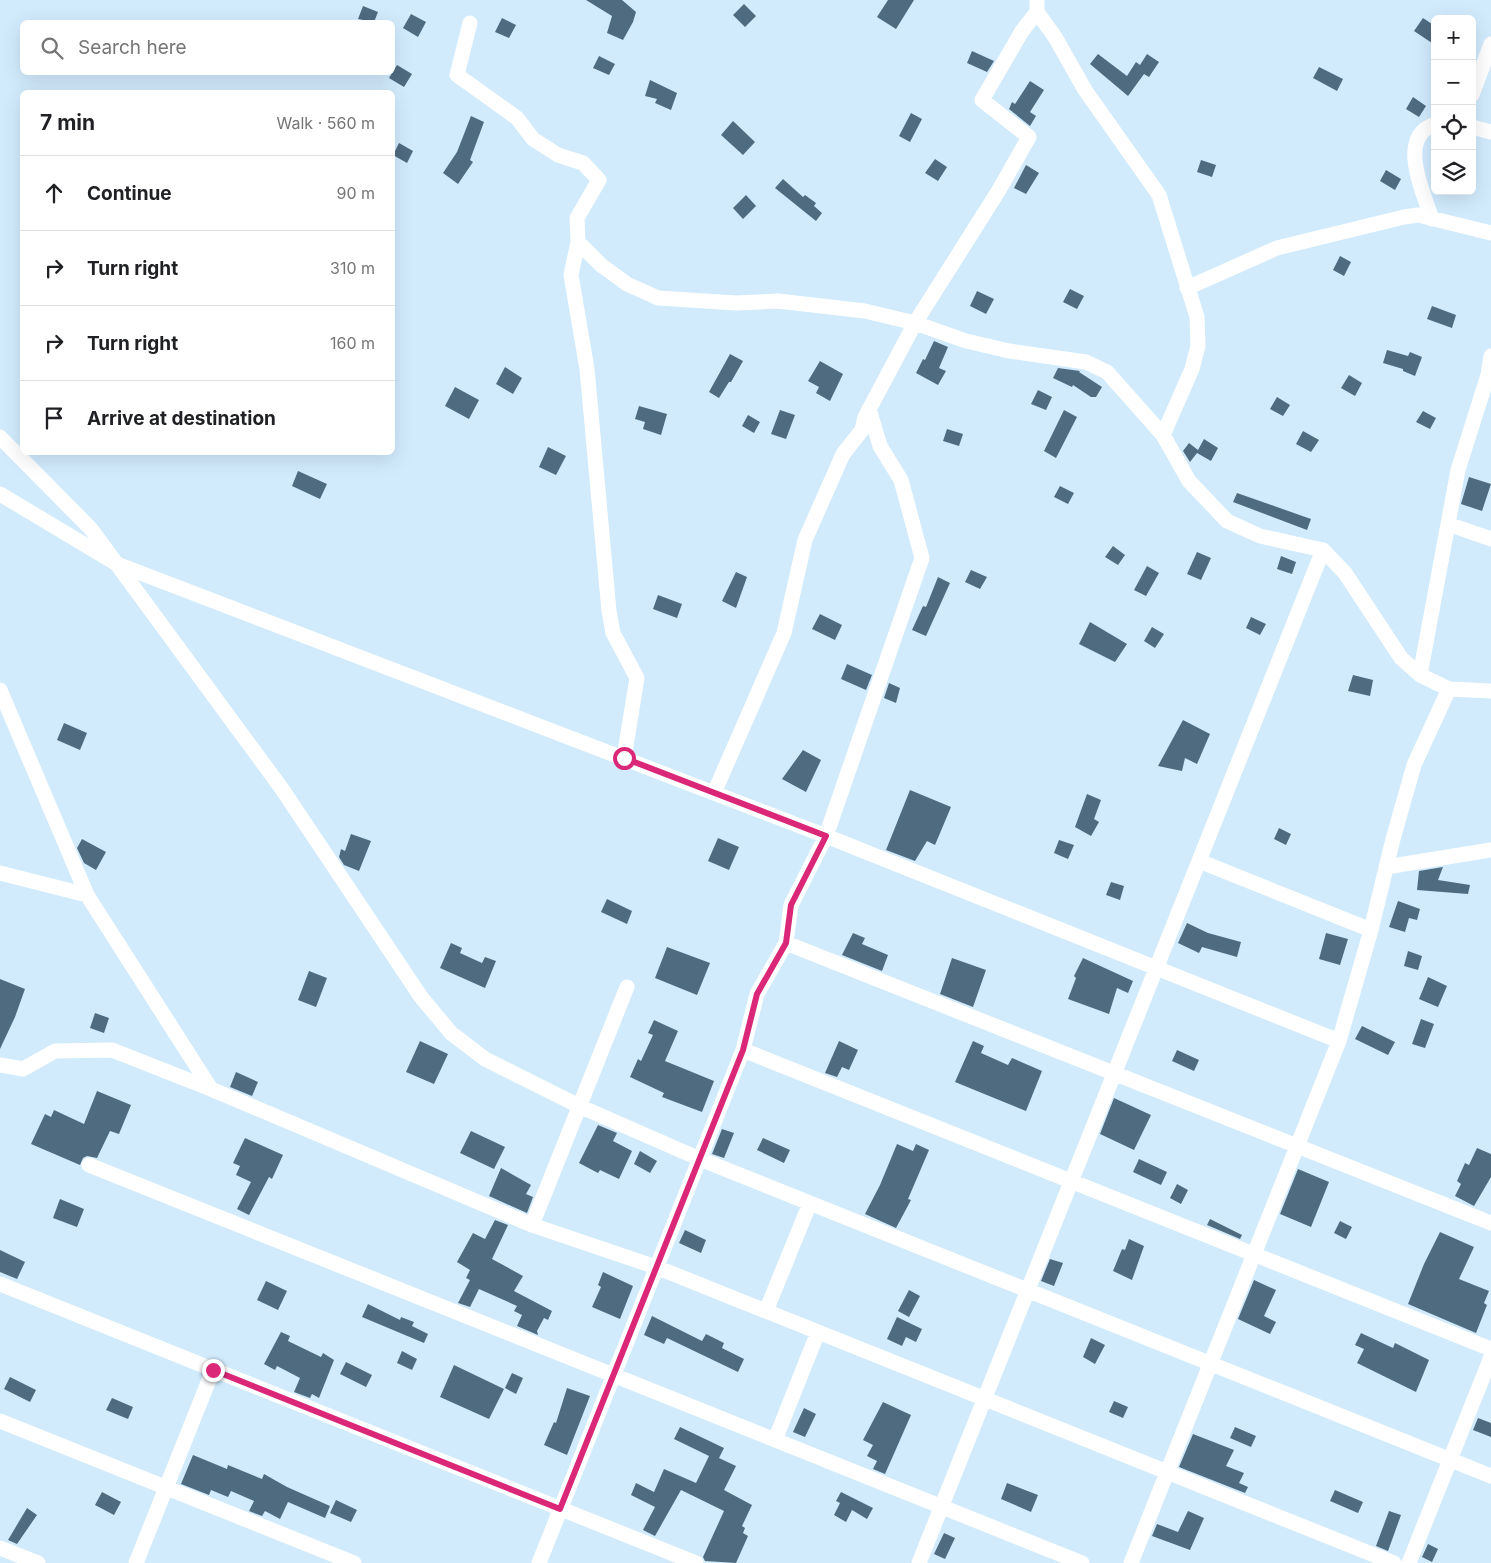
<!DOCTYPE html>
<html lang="en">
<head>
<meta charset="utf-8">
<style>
	:root { --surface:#fff; --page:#f2f2f2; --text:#202124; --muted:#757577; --line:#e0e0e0 }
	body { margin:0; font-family:Inter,sans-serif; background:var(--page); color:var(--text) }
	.controls { position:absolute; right:15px; top:15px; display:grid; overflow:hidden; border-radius:8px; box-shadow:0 5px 20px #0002 }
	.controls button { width:45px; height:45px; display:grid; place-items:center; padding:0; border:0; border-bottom:1px solid var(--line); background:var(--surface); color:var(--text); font:25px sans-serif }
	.stop { position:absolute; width:15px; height:15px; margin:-11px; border:4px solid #db2777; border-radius:50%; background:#fff }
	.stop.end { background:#db2777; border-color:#fff; box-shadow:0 1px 5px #0008 }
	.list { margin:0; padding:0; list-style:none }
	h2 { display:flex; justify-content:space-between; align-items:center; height:65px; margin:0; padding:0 20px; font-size:21px }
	h2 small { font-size:16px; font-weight:400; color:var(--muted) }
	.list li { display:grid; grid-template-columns:32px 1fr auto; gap:15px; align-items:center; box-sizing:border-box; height:75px; padding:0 20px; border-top:1px solid var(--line) }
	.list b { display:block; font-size:19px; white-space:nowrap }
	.list em { font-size:16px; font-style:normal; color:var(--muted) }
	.icon { flex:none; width:28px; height:28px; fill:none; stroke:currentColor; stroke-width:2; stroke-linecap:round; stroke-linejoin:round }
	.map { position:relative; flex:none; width:1491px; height:1563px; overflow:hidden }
	.search { position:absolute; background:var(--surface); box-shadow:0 5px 20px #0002; left:20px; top:20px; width:375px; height:55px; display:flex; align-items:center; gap:12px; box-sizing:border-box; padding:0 18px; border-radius:8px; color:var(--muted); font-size:19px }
	.panel { position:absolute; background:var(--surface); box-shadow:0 5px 20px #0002; left:20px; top:90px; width:375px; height:365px; border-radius:8px }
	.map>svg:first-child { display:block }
</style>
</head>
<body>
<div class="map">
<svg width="1491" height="1563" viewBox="0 0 1491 1563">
	<rect width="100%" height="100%" fill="#d1ebfd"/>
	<!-- building -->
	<path fill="#4f6b80" d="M586 0H622L636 12 633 22 623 40 607 33 612 16Z
		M888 0H914L896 29 877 17Z
		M744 4 756 16 745 27 733 15Z
		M363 6 378 12 374 22 358 19Z
		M411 14 426 22 418 37 403 28Z
		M502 18 516 25 509 38 495 32Z
		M1423 18 1435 26V45L1414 31Z
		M972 51 994 61 987 72 967 63Z
		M1098 54 1127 76 1136 62 1140 65 1147 54 1159 62 1149 77 1144 74 1128 96 1090 64Z
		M599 56 615 64 609 75 593 68Z
		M397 65 412 74 404 87 389 78Z
		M1319 67 1343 79 1337 91 1313 78Z
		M650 80 677 93 671 110 655 103 657 99 645 96Z
		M1030 81 1044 90 1030 112 1036 116 1030 126 1009 109 1012 102 1015 104Z
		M1413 97 1426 106 1419 117 1406 109Z
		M911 113 922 119 910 142 899 136Z
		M471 116 484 122 470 160 473 162 458 184 443 173 457 152Z
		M733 121 755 142 743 155 721 135Z
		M399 143 413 151 407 163 393 155Z
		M935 159 947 167 938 181 925 173Z
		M1201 160 1216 165 1212 177 1197 172Z
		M1026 165 1039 173 1026 194 1014 188Z
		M1386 170 1401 179 1395 190 1380 181Z
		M783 179 803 197 805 195 816 203 814 206 822 213 816 221 775 188Z
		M746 195 756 206 743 219 733 208Z
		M1340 256 1351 262 1344 276 1333 270Z
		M1070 289 1084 296 1077 309 1063 302Z
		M977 291 994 299 986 314 970 306Z
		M1432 306 1456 315 1452 328 1427 319Z
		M934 341 948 347 939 368 946 371 938 385 916 373 923 359 925 360Z
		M1387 350 1408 356 1410 352 1422 357 1415 376 1403 371V369L1383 363Z
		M730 354 743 361 731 382H729L719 398 709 392Z
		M820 361 843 374 830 401 816 393 819 387 808 381Z
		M505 367 522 378 513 394 496 384Z
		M1058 368 1080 371 1079 372 1102 387 1096 397H1091L1073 385 1072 387 1053 378Z
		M1349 375 1362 383 1355 396 1341 388Z
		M455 387 479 400 469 419 445 406Z
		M1038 390 1052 397 1046 410 1031 404Z
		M1277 397 1290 405 1283 416 1270 409Z
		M639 406 667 414 661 435 643 429 645 422 635 419Z
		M780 410 795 415 786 439 771 434Z
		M1064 410 1077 417 1056 458 1044 451Z
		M1423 411 1436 418 1430 429 1416 422Z
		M748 415 760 422 754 433 742 426Z
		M947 429 963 434 959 446 943 441Z
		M1303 431 1319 440 1311 452 1296 444Z
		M1204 439 1218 448 1211 461 1197 453 1190 462 1183 451 1189 443 1198 450Z
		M548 447 566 456 556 475 539 467Z
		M298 471 327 484 320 499 292 486Z
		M1469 477 1491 484 1482 511 1461 504Z
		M1060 486 1074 493 1068 504 1054 497Z
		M1237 493 1311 519 1307 530 1233 502Z
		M1113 546 1125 555 1118 565 1105 557Z
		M1197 552 1211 558 1201 580 1187 574Z
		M1281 556 1296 562 1292 574 1277 569Z
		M1147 566 1159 573 1146 596 1134 590Z
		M971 570 987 577 980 589 965 582Z
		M736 572 747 577 736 608 722 601Z
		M938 577 950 583 926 636 912 630 923 606 926 607Z
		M658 595 682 604 677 618 653 609Z
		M820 614 842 625 835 640 812 629Z
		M1251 617 1266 624 1260 635 1246 628Z
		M1090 622 1127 644 1115 662 1079 644Z
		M1152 627 1164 634 1155 648 1144 641Z
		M847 664 872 675 866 690 841 679Z
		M1353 675 1373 680 1370 696 1348 691Z
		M889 683 900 688 896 703 884 698Z
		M1183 720 1210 734 1197 764 1185 758 1182 771 1158 766Z
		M64 723 87 733 80 750 57 740Z
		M803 750 821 760 806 792 782 779Z
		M910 790 951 807 935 845 927 841 915 861 886 850Z
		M1087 794 1101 800 1094 819 1099 822 1091 836 1075 827Z
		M1279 828 1291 834 1286 845 1274 839Z
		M351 834 371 841 359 871 344 865 339 857 341 849 345 851Z
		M718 838 739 847 729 870 708 861Z
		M82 839 106 852 96 870 84 863 77 848Z
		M1059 840 1074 845 1068 859 1054 853Z
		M1443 867 1438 880 1470 885 1468 894 1417 890 1419 871Z
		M1111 882 1124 886 1120 900 1106 895Z
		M607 899 632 911 627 924 601 912Z
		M1398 901 1420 909 1417 920 1409 918 1405 932 1389 927Z
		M1187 923 1208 933 1241 942 1237 957 1202 947 1199 953 1178 943Z
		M853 933 865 938 862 944 888 955 882 971 842 955Z
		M1326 933 1348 939 1340 965 1319 959Z
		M451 943 462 948 460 953 482 963 485 957 496 961 485 988 440 968Z
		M667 947 710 963 697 995 655 978Z
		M1408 951 1422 956 1418 970 1404 966Z
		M952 958 986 970 973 1007 940 994Z
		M1083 958 1133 981 1128 993 1117 988 1109 1014 1068 999 1076 978 1074 976Z
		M309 971 327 978 316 1007 298 1000Z
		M1428 977 1447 986 1438 1007 1419 999Z
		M0 979 25 989 15 1017 0 1049Z
		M95 1013 109 1018 104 1033 90 1028Z
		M1421 1019 1434 1024 1425 1048 1412 1044Z
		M654 1020 678 1031 665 1061 714 1081 702 1112 662 1097 664 1093 630 1077 638 1059 641 1061 653 1035 648 1033Z
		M1362 1026 1395 1042 1388 1055 1355 1039Z
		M420 1041 448 1054 434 1084 406 1072Z
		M839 1041 858 1050 849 1070 842 1067 837 1077 825 1073Z
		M973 1041 984 1046 981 1053 1008 1065 1012 1058 1042 1071 1026 1111 955 1082Z
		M1177 1050 1199 1060 1194 1071 1172 1061Z
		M236 1072 258 1082 252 1096 230 1087Z
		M97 1091 131 1105 119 1134 110 1131 97 1158 87 1156 83 1158 80 1165 31 1144 45 1114 51 1117 54 1110 84 1124Z
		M1114 1098 1151 1115 1134 1150 1100 1134Z
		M598 1125 617 1133 613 1141 632 1151 619 1179 600 1170 598 1173 579 1163Z
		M722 1129 734 1133 724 1158 712 1154Z
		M471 1131 505 1147 494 1169 460 1153Z
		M245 1138 283 1155 272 1179 269 1177 249 1215 237 1209 251 1182 236 1175 240 1166 233 1163Z
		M763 1138 790 1150 784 1163 757 1150Z
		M897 1144 913 1151 916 1144 929 1150 908 1199 911 1200 896 1228 865 1214 880 1185Z
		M1477 1148 1491 1154V1177L1474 1206 1455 1196 1461 1184 1457 1181 1465 1163 1469 1165Z
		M640 1151 657 1161 650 1173 634 1164Z
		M1139 1159 1167 1172 1161 1185 1133 1172Z
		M501 1168 531 1185 526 1194 533 1197 527 1213 489 1196Z
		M1298 1169 1329 1182 1311 1227 1280 1214Z
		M1177 1184 1188 1190 1181 1204 1170 1198Z
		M60 1199 84 1209 77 1227 53 1218Z
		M1210 1219 1242 1235 1240 1239 1207 1225Z
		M495 1220 508 1225 492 1259 523 1276 514 1291 552 1311 548 1320 544 1318 537 1331 538 1335 517 1326 522 1315 514 1311 517 1306 479 1289 470 1307 458 1303 470 1280 466 1278 470 1270 457 1262 473 1233 485 1239Z
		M1340 1221 1352 1227 1346 1239 1334 1233Z
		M685 1230 706 1240 701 1253 679 1243Z
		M1440 1232 1474 1247 1459 1279 1489 1291 1484 1303 1487 1305 1476 1333 1408 1304 1424 1264Z
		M1129 1239 1144 1246 1132 1280 1113 1271 1122 1249 1125 1250Z
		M0 1250 25 1262 17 1279 0 1272Z
		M1050 1259 1063 1263 1054 1286 1041 1281Z
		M603 1272 633 1286 620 1319 592 1307 601 1287 598 1285Z
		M1254 1280 1276 1290 1264 1316 1276 1322 1270 1334 1238 1319Z
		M266 1281 287 1291 278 1310 257 1300Z
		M909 1290 920 1296 909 1317 898 1311Z
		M368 1304 400 1320 401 1317 414 1322 412 1326 428 1334 424 1343 362 1317Z
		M652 1316 702 1341 706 1334 724 1343 722 1348 744 1359 738 1372 667 1338 664 1344 644 1335Z
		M897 1317 922 1329 916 1342 906 1337 902 1346 887 1339Z
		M281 1332 290 1336 288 1341 321 1357 323 1353 334 1360 319 1398 312 1394 310 1398 294 1392 300 1378 277 1366 275 1370 264 1364Z
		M1361 1333 1393 1348 1395 1343 1429 1360 1416 1392 1357 1363 1364 1349 1355 1345Z
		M1091 1338 1105 1345 1095 1364 1083 1357Z
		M402 1351 417 1359 412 1370 397 1363Z
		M346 1362 372 1375 366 1387 340 1374Z
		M454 1365 504 1389 489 1419 440 1397Z
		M512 1373 523 1378 516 1394 505 1388Z
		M10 1377 36 1390 30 1402 4 1389Z
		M567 1388 590 1396 567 1455 544 1445 554 1422 556 1423Z
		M112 1398 133 1407 128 1419 106 1410Z
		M1114 1401 1128 1407 1123 1418 1109 1412Z
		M883 1402 911 1415 885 1474 873 1469 877 1461 867 1456 873 1445 863 1440Z
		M804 1408 816 1414 805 1437 793 1432Z
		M1478 1418 1491 1423V1437L1473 1430Z
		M680 1427 724 1448 719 1458 736 1466 724 1490 752 1505 742 1526 745 1528 743 1533 748 1536 736 1563 705 1561 703 1557 724 1511 681 1490 655 1536 643 1530 655 1507 631 1495 636 1483 654 1492 664 1469 696 1483 709 1456 674 1439Z
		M1235 1427 1256 1436 1251 1447 1230 1438Z
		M1193 1434 1234 1450 1226 1466 1244 1473 1239 1483 1248 1487 1245 1493 1179 1467Z
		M193 1455 227 1469 228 1465 262 1479 264 1474 287 1487 330 1506 325 1518 288 1502 280 1519 265 1511 262 1516 249 1511 254 1501 231 1491 228 1497 211 1490 209 1495 181 1484Z
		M1007 1483 1038 1495 1031 1512 1001 1499Z
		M1335 1490 1363 1502 1358 1513 1330 1501Z
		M102 1492 121 1502 114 1515 95 1505Z
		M841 1492 873 1508 867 1519 852 1510 846 1522 834 1515 840 1503 836 1501Z
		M336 1500 357 1510 351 1522 330 1513Z
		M27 1508 37 1515 17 1544 8 1540Z
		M1188 1511 1204 1518 1190 1550 1152 1536 1157 1524 1178 1532Z
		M1389 1511 1401 1515 1388 1551 1376 1546Z
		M944 1533 955 1538 945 1559 934 1554Z
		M1428 1544 1438 1549 1432 1562 1422 1557Z"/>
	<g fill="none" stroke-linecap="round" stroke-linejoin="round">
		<!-- street -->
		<path stroke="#fff" stroke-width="15" d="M1037 0V12L1055 37 1085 90 1159 195 1197 317 1198 346 1192 369 1163 435
			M470 23 457 75 517 118 533 139 558 155 583 163 599 180 577 218 578 242 601 265 627 284 658 298 736 303 778 301 865 311 915 323 966 341 1009 351 1086 362 1107 372 1163 435 1189 481 1227 521 1260 536 1323 550 1345 573 1401 658 1420 675 1449 689 1491 691
			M1472 95 1491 44
			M1472 127 1491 132
			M1432 219C1424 194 1396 137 1435 124
			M578 242 571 275 587 369 609 611 613 633 637 678 624 758
			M1187 288 1277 248 1404 217 1418 215 1491 233
			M0 437 91 529 282 789 421 997 451 1033 485 1059 579 1106 700 1159 1491 1476
			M0 494 117 564 826 836 1339 1041
			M1448 524 1491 539
			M1420 675 1458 470 1488 375 1491 356
			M0 690 87 895
			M714 793 784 633 805 540 843 454 862 430 865 417 915 323 999 190 1029 137 982 100 1022 31 1037 12
			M1199 861 1371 930
			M1386 867 1491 850
			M0 873 87 895 211 1089
			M786 943 1491 1223
			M743 1050 1491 1349
			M0 1065 23 1069 55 1051 112 1050 211 1089 532 1225 656 1267 1394 1563
			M89 1165 1082 1563
			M532 1225 627 987
			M0 1284 696 1563
			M766 1311 810 1203
			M0 1421 354 1563
			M775 1440 818 1332
			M0 1548 38 1563
			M136 1563 213 1370
			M539 1563 743 1050 757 994 786 943 791 905 826 836 922 558 901 480 880 446 869 409
			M919 1563 1323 550
			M1131 1563 1339 1041 1371 930 1393 839 1414 765 1449 689
			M1409 1563 1491 1357"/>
	</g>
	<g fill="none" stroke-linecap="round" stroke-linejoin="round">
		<!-- route -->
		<path stroke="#db2777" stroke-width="6" d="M213 1370 560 1509 743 1050 757 994 786 943 791 905 826 836 624 758"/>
	</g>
</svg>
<div class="controls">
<button>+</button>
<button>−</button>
<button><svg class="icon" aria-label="locate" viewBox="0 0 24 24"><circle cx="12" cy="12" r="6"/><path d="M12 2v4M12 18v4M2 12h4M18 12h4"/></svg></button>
<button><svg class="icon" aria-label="layers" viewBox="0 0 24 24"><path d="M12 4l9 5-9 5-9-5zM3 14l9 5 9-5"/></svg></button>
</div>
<div class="stop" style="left:624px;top:758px"></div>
<div class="stop end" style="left:213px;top:1370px"></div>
<div class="search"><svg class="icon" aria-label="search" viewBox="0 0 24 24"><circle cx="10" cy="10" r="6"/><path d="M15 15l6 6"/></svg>Search here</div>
<section class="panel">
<h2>7 min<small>Walk · 560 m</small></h2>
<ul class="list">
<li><svg class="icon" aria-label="ahead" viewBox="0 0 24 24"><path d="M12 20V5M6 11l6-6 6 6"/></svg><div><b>Continue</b></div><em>90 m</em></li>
<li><svg class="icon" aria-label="right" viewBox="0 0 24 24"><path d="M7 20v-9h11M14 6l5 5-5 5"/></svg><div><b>Turn right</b></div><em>310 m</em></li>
<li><svg class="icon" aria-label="right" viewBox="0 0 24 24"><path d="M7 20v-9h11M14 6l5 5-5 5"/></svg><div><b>Turn right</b></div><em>160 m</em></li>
<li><svg class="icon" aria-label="arrive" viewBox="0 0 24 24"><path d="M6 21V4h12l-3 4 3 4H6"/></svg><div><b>Arrive at destination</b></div></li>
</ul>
</section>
</div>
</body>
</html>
